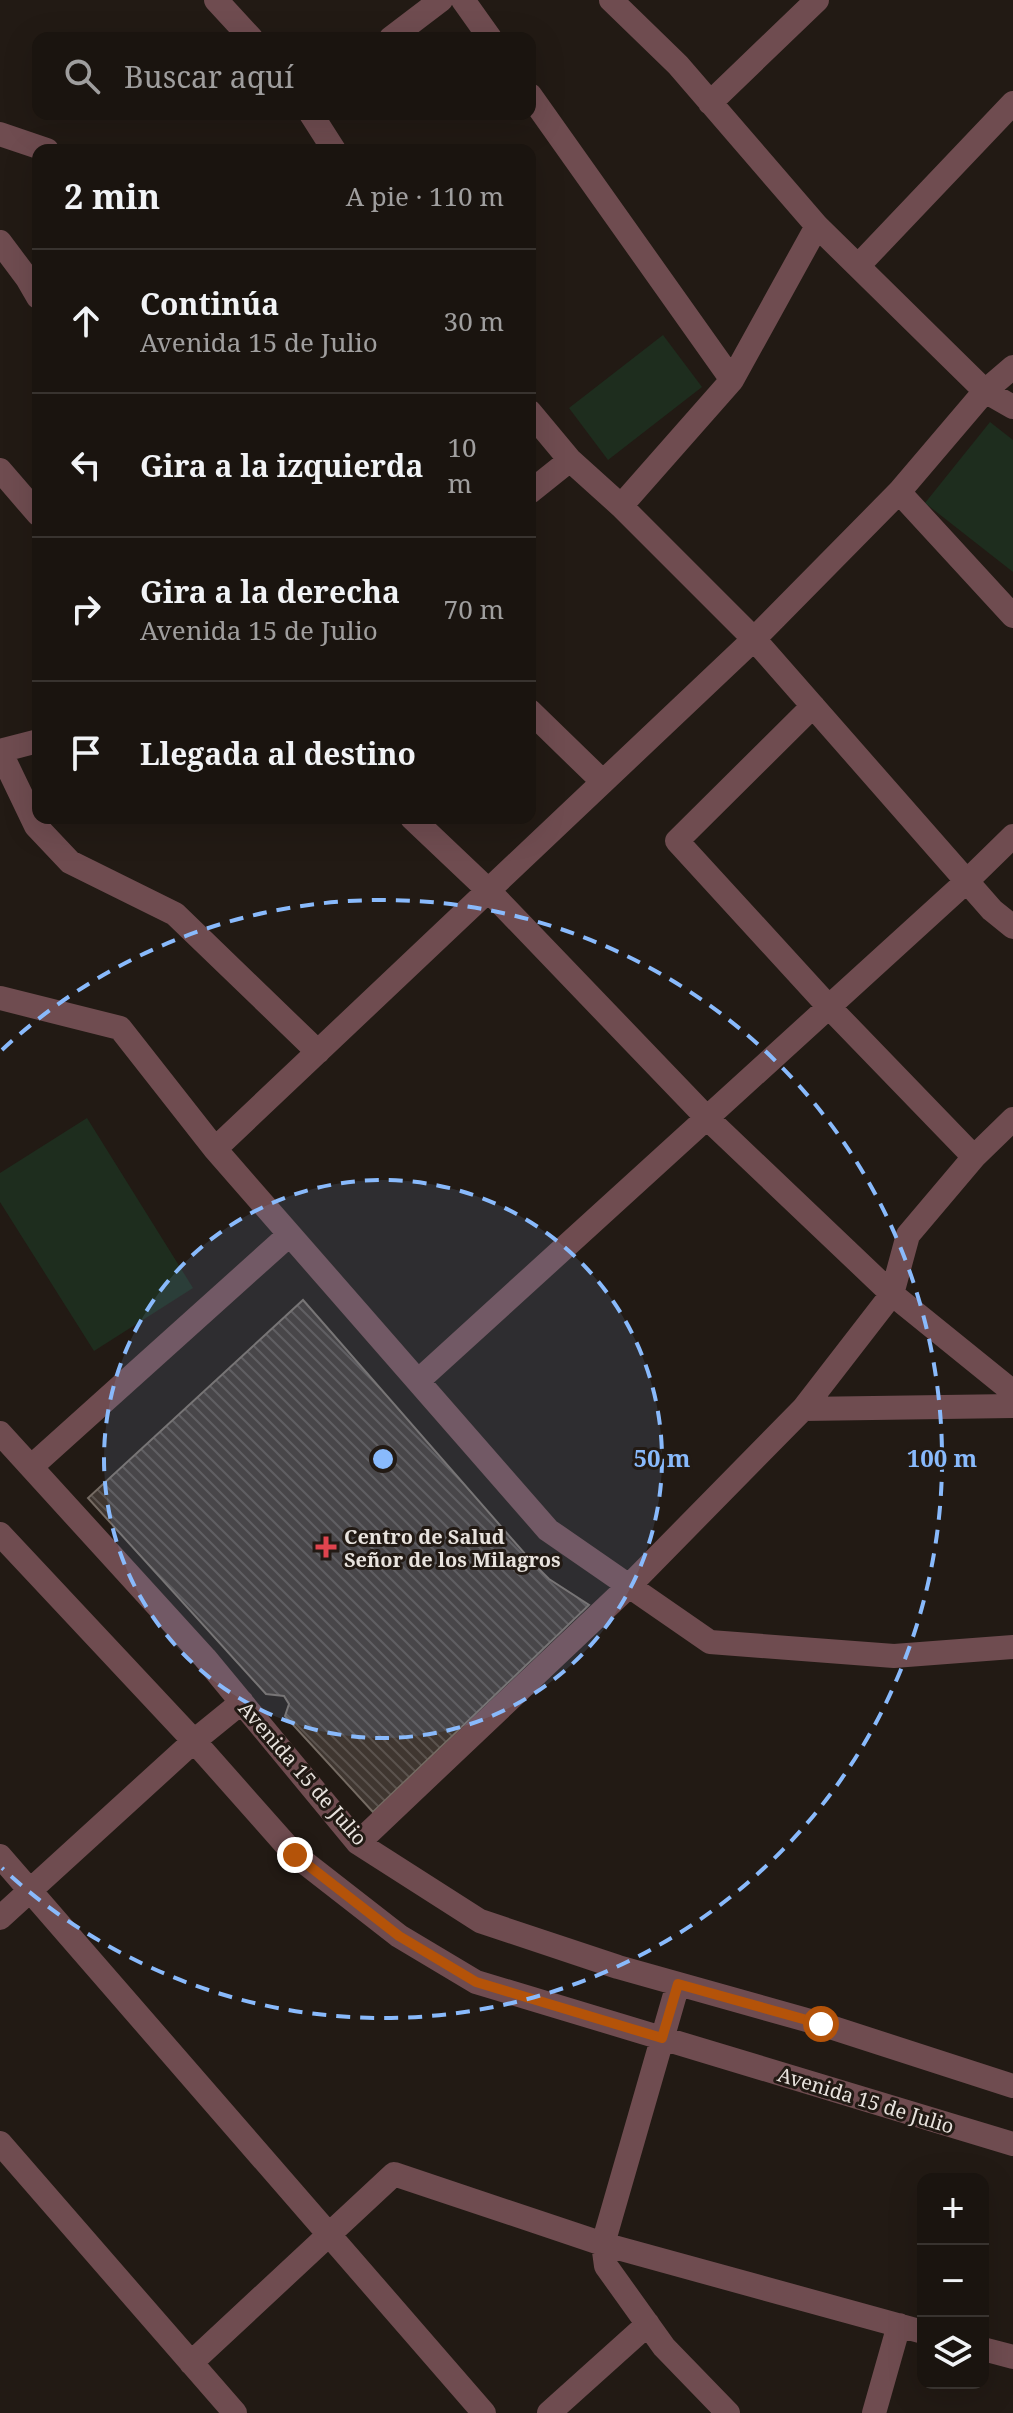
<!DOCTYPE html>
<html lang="es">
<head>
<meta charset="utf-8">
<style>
	:root { --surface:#1a140f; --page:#231d18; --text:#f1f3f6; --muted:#9f9e9e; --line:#38332f }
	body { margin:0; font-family:"Noto Serif",serif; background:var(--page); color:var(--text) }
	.controls { position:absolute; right:24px; bottom:24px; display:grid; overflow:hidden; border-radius:16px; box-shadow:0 8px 32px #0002 }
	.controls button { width:72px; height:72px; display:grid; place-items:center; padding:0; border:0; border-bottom:2px solid var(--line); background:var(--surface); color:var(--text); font:40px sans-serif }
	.stop { position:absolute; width:24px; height:24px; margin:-18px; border:6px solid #b45309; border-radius:50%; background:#fff }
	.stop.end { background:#b45309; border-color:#fff; box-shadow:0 2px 8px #0008 }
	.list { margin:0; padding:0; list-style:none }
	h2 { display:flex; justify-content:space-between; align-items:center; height:104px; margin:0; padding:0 32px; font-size:34px }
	h2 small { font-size:26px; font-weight:400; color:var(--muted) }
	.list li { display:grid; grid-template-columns:52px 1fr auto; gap:24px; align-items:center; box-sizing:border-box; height:144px; padding:0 32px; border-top:2px solid var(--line) }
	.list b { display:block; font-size:30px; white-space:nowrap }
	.list p { margin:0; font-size:26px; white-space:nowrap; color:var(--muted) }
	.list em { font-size:26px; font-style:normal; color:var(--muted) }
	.icon { flex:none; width:44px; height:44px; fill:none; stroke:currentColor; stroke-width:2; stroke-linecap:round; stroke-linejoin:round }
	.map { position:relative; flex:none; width:1013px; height:2413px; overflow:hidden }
	.search { position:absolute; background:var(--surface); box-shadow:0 8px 32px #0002; left:32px; top:32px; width:504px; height:88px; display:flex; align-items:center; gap:20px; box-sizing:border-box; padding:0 28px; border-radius:16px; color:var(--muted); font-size:30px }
	.panel { position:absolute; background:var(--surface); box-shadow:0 8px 32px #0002; left:32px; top:144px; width:504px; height:680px; border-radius:16px }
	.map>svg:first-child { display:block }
</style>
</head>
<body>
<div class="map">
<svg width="1013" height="2413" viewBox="0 0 1013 2413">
	<defs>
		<pattern id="building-back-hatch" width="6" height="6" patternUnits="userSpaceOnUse" patternTransform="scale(2)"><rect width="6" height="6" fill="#3f3630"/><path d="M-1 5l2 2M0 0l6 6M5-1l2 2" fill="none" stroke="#5b534e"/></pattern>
	</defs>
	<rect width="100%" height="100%" fill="#221a14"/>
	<!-- grass -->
	<path fill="#1e2d1e" d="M663 335 702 387 608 460 569 408Z
		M990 422 1013 440V572L925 503Z
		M87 1118 193 1288 94 1351 0 1202V1173Z"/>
	<!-- building -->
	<path fill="url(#building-back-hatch)" stroke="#756b63" stroke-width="2" d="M303 1300 533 1563 549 1579 589 1605 373 1812 285 1716 289 1704 284 1696 266 1694 88 1498Z"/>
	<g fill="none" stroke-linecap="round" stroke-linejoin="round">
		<!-- minor -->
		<path stroke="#6f4c50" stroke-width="24" d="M216 0 251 38
			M463 0 490 38
			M611 0 678 65 817 226 985 391 1013 407
			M391 38 441 0
			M530 95 732 380
			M710 103 817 0
			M311 114 334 150
			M0 134 47 150
			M0 242 27 278 38 297
			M858 266 1013 103
			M530 412 570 460 621 506 754 639 992 910 1013 927
			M0 470 38 514
			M530 492 570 460
			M899 492 1013 616
			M621 506 732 380 817 226
			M813 706 677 841 829 1007 974 1157
			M530 711 603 782
			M0 751 36 826 70 862 175 914 318 1052
			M0 751 38 741
			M412 818 489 891 707 1118 892 1294 1013 1392
			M0 998 120 1028 215 1149 548 1530 710 1642 894 1656 1013 1647
			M215 1149 754 639 899 492 985 391 1013 367
			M418 1381 967 881 1013 836
			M803 1409 1013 1406
			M0 1433 205 1658 358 1843 480 1921 618 1967 821 2024 1013 2086
			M31 1467 289 1235
			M0 1534 194 1741 295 1855 399 1936 476 1982 1013 2144
			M358 1843 629 1586 803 1409 892 1294 908 1235 974 1157 1013 1119
			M0 1856 484 2413
			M0 1918 194 1741 242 1702
			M678 1984 603 2244 606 2266 664 2347 728 2413
			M0 2143 235 2413
			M983 2349 1013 2357
			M191 2363 394 2174 603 2244 923 2332
			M549 2413 648 2324
			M874 2413 899 2325"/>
	</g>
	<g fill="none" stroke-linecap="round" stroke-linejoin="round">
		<!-- route -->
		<path stroke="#b45309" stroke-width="10" d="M295 1855 399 1936 476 1982 662 2038 678 1984 821 2024"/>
	</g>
	<!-- distance rings -->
	<circle cx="383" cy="1459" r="279" fill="#89bafc" fill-opacity=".12"/>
	<g fill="none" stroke="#89bafc" stroke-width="4" stroke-dasharray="14 10">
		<circle cx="383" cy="1459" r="279"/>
		<path d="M2 1050A559 559 0 1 1 2 1868"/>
	</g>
	<!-- markers -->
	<path fill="#e0444e" stroke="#221a14" stroke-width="3" d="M322 1535h8v8h8v8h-8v8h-8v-8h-8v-8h8z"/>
	<g text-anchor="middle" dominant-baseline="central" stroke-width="6" stroke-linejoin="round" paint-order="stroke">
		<!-- poi labels -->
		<g font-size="20" font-weight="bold" fill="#e8e3de" stroke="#221a14" text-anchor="start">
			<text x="344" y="1536">Centro de Salud<tspan x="344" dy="23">Señor de los Milagros</tspan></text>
		</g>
		<!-- street labels -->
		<g font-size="20" fill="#e8e3de" stroke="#221a14">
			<text transform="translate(303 1773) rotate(49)">Avenida 15 de Julio</text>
			<text transform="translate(866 2100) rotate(17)">Avenida 15 de Julio</text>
		</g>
	</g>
	<circle cx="383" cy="1459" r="12" fill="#89bafc" stroke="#221a14" stroke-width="4"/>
	<g font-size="24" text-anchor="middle" font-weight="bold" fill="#89bafc" stroke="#221a14" stroke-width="6" stroke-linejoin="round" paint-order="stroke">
		<text x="662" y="1467">50 m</text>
		<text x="942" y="1467">100 m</text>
	</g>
</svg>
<div class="controls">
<button>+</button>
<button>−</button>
<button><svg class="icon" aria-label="layers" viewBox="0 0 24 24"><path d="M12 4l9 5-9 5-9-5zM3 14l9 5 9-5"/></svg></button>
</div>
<div class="stop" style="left:821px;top:2024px"></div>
<div class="stop end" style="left:295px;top:1855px"></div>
<div class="search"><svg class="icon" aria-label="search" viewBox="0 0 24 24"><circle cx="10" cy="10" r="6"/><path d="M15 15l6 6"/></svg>Buscar aquí</div>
<section class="panel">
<h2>2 min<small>A pie · 110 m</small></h2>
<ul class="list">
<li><svg class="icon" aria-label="ahead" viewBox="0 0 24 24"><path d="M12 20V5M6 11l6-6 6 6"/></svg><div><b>Continúa</b><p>Avenida 15 de Julio</p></div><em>30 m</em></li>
<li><svg class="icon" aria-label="left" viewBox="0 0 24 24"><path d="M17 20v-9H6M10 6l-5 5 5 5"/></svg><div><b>Gira a la izquierda</b></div><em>10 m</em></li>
<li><svg class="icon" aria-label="right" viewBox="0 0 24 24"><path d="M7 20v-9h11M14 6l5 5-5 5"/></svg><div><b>Gira a la derecha</b><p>Avenida 15 de Julio</p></div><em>70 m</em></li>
<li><svg class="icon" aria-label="arrive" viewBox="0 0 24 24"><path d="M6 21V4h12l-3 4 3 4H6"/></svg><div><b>Llegada al destino</b></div></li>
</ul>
</section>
</div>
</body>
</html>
